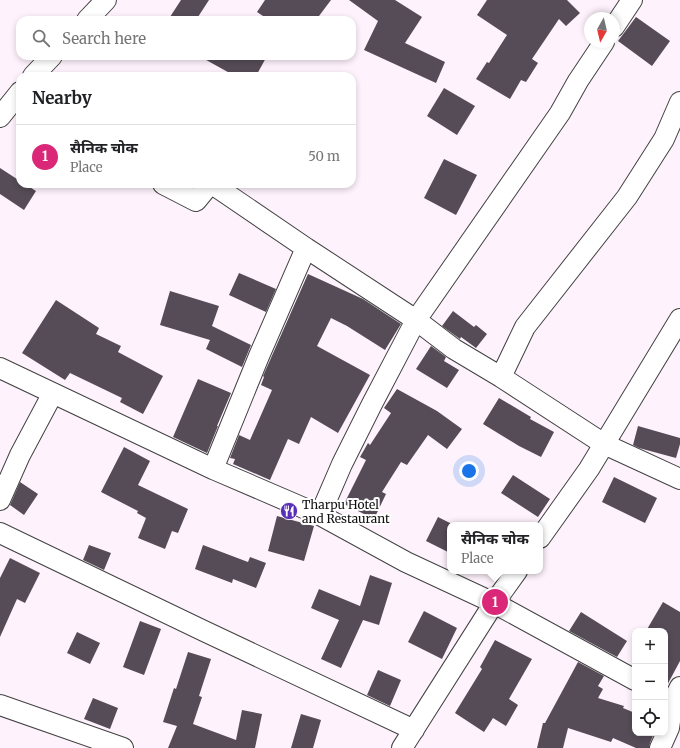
<!DOCTYPE html>
<html lang="en">
<head>
<meta charset="utf-8">
<style>
	:root { --surface:#fff; --page:#f6f6f6; --text:#202124; --muted:#757577; --line:#e0e0e0; --accent:#db2777 }
	body { margin:0; font-family:Merriweather,"Noto Sans Devanagari",serif; background:var(--page); color:var(--text) }
	.controls { position:absolute; right:12px; bottom:12px; display:grid; overflow:hidden; border-radius:8px; box-shadow:0 2px 6px #0003 }
	.controls button { width:36px; height:36px; display:grid; place-items:center; padding:0; border:0; border-bottom:1px solid var(--line); background:var(--surface); color:var(--text); font:20px sans-serif }
	.compass { position:absolute; left:584px; top:12px; width:36px; height:36px; border-radius:50%; background:var(--surface); box-shadow:0 2px 6px #0003; rotate:188deg }
	.you { position:absolute; left:469px; top:471px; width:14px; height:14px; margin:-10px; border:3px solid #fff; border-radius:50%; background:#1a73e8; box-shadow:0 0 0 6px #1a73e833 }
	.badge { display:grid; place-items:center; width:26px; height:26px; border-radius:50%; background:var(--accent); color:#fff; font-size:13px; font-weight:700 }
	.pin { position:absolute; translate:-50% -50%; border:2px solid #fff; box-shadow:0 1px 4px #0006 }
	.popup { position:absolute; left:447px; top:522px; width:96px; height:52px; box-sizing:border-box; display:grid; place-content:center; border-radius:8px; background:var(--surface); filter:drop-shadow(0 1px 3px #0005); font-size:13px; white-space:nowrap; color:var(--muted) }
	.popup b { font-size:15px; color:var(--text) }
	.popup::after { content:''; position:absolute; left:50%; top:100%; margin-left:-8px; border:8px solid transparent; border-top-color:var(--surface) }
	.list { margin:0; padding:0; list-style:none }
	h2 { display:flex; justify-content:space-between; align-items:center; height:52px; margin:0; padding:0 16px; font-size:17px }
	h2 small { font-size:13px; font-weight:400; color:var(--muted) }
	.list li { display:grid; grid-template-columns:26px 1fr auto; gap:12px; align-items:center; box-sizing:border-box; height:64px; padding:0 16px; border-top:1px solid var(--line) }
	.list b { display:block; font-size:15px; white-space:nowrap }
	.list p { margin:0; font-size:13px; white-space:nowrap; color:var(--muted) }
	.list em { font-size:13px; font-style:normal; color:var(--muted) }
	.icon { flex:none; width:22px; height:22px; fill:none; stroke:currentColor; stroke-width:2; stroke-linecap:round; stroke-linejoin:round }
	.map { position:relative; flex:none; width:680px; height:748px; overflow:hidden }
	.search { position:absolute; background:var(--surface); box-shadow:0 2px 6px #0003; left:16px; top:16px; width:340px; height:44px; display:flex; align-items:center; gap:10px; box-sizing:border-box; padding:0 14px; border-radius:12px; color:var(--muted); font-size:15px }
	.panel { position:absolute; background:var(--surface); box-shadow:0 2px 6px #0003; left:16px; top:72px; width:340px; height:116px; border-radius:12px }
	.map>svg:first-child { display:block }
</style>
</head>
<body>
<div class="map">
<svg width="680" height="748" viewBox="0 0 680 748">
	<rect width="100%" height="100%" fill="#fef2fc"/>
	<!-- building -->
	<path fill="#554c57" d="M181 0H209L196 20H168Z
		M265 0H331L316 20H269L257 12Z
		M349 0H395L422 17 405 43 445 62 436 83 364 50 378 21Z
		M487 0H567L580 13 566 26 559 19 532 59 538 63 526 82 521 80 510 99 476 79 487 62 489 63 507 35 477 15Z
		M636 17 670 41 652 66 618 41Z
		M199 56H267L256 76H235Z
		M444 88 475 106 457 135 427 116Z
		M444 159 477 175 456 215 424 198Z
		M0 168 20 181V184H25L36 191 24 210 0 194Z
		M239 273 276 289 266 312 229 295Z
		M308 274 363 299 401 324 385 350 347 326 331 318 317 346 370 375 338 433 311 417 299 444 288 439 270 480 233 464 235 459 230 458 239 435 250 440 272 390 261 385 264 377 263 376Z
		M170 291 219 306 212 326 251 345 242 367 206 349 210 340 160 325Z
		M56 300 99 328 96 334 121 346 118 352 163 376 143 414 120 402 122 398 70 373 65 380 22 353Z
		M453 311 474 327 476 325 487 334 476 348 461 337 460 339 442 326Z
		M431 346 446 357 444 361 459 370 447 388 416 369Z
		M198 379 231 393 217 426H218L207 453 173 437Z
		M397 389 437 411 462 429 447 449 428 435 407 465 401 462 382 492 386 494 374 519 344 504 366 460 360 457 368 443 370 445 391 413 384 408Z
		M499 398 531 417 530 419 554 432 541 457 519 446 483 424Z
		M638 426 680 438V444L676 458 639 448 633 445Z
		M124 447 150 461 138 485 188 509 178 533 172 531 165 549 138 538 146 518 137 513 138 511 101 492Z
		M513 475 550 499 538 517 501 493Z
		M614 477 657 498 645 523 602 502Z
		M20 482 38 494 24 515 10 505Z
		M277 516 314 526 304 561 268 551Z
		M438 517 450 523V553L426 541Z
		M89 545 111 553 104 570 83 560Z
		M203 545 248 562 250 557 266 563 256 588 233 579 232 583 195 569Z
		M10 558 40 573 25 603 17 599 0 637V578Z
		M370 575 392 583 379 625 363 620 341 668 321 659 339 620 311 608 319 589 360 606Z
		M663 602 680 612V661L665 689V631H646Z
		M424 611 457 628 442 659 408 642Z
		M581 612 627 641 617 657 569 631Z
		M140 621 161 629 144 675 123 667Z
		M77 632 100 643 90 664 67 653Z
		M495 640 532 659 509 699 518 705 506 726 493 718 484 732 455 713 482 669 480 667Z
		M188 652 211 659 199 696 202 697 193 724 236 740 242 710 262 714 255 748H168L177 726 163 722 174 688 176 689Z
		M578 662 604 676 598 686 603 689 598 698 624 706 623 708 635 713V733H654L650 743 649 748H636L613 738 611 742 568 728 563 748H537L543 723H545Z
		M378 670 401 680 390 706 367 695Z
		M93 698 118 708 110 729 84 719Z
		M301 714 321 720 313 748H291Z"/>
	<g fill="none" stroke-linecap="round" stroke-linejoin="round">
		<defs>
			<path id="minor" d="M87 20 106 0
				M614 27 632 0
				M33 76 52 56
				M0 117 20 92
				M163 184 196 201 210 184
				M212 184 306 248
				M0 368 213 469 320 515 406 562 494 603 635 680
				M501 377 525 327 627 197 664 139 680 102
				M213 469 259 356 306 248 416 320 454 349 501 377 604 444 680 479
				M0 500 20 455 53 393
				M320 515 342 464 372 404 416 320 560 113 578 81 604 42
				M0 533 204 631 414 730
				M540 538 589 469 680 319
				M0 705 123 748
				M402 748 494 603 517 571
				M660 748 669 728 673 701 680 687"/>
		</defs>
		<!-- minor casing -->
		<use href="#minor" stroke="#424242" stroke-width="22"/>
		<!-- minor -->
		<use href="#minor" stroke="#fff" stroke-width="20"/>
	</g>
	<!-- icons -->
	<defs>
		<symbol id="restaurant-disc" viewBox="-11 -11 22 22"><circle r="9.5" fill="#592eb8" stroke="#fff"/><path d="M-5-6h1v4h1v-4h1v4h1v-4h1v5L-1.5 .5V6h-2V.5L-5-1ZM5-6V6H3V1.5H1.5Q1.5-4 5-6Z" fill="#fff"/></symbol>
	</defs>
	<g fill-rule="evenodd">
		<use href="#restaurant-disc" x="279" y="501" width="20" height="20"/>
	</g>
	<g text-anchor="middle" dominant-baseline="central" stroke-width="4" stroke-linejoin="round" paint-order="stroke">
		<!-- poi labels -->
		<g font-size="12" fill="#0f0f0f" stroke="#fff" text-anchor="start">
			<text x="302" y="504">Tharpu Hotel<tspan x="302" dy="14">and Restaurant</tspan></text>
		</g>
	</g>
</svg>
<div class="controls">
<button>+</button>
<button>−</button>
<button><svg class="icon" aria-label="locate" viewBox="0 0 24 24"><circle cx="12" cy="12" r="6"/><path d="M12 2v4M12 18v4M2 12h4M18 12h4"/></svg></button>
</div>
<svg class="compass" viewBox="-18 -18 36 36"><path d="M0-13l5 13h-10z" fill="#e53935"/><path d="M0 13l5-13h-10z" fill="#757577"/></svg>
<div class="you"></div>
<div class="pin badge" style="left:495px;top:602px">1</div>
<div class="popup"><b>सैनिक चोक</b>Place</div>
<div class="search"><svg class="icon" aria-label="search" viewBox="0 0 24 24"><circle cx="10" cy="10" r="6"/><path d="M15 15l6 6"/></svg>Search here</div>
<section class="panel">
<h2>Nearby<small></small></h2>
<ul class="list">
<li><span class="badge">1</span><div><b>सैनिक चोक</b><p>Place</p></div><em>50 m</em></li>
</ul>
</section>
</div>
</body>
</html>
